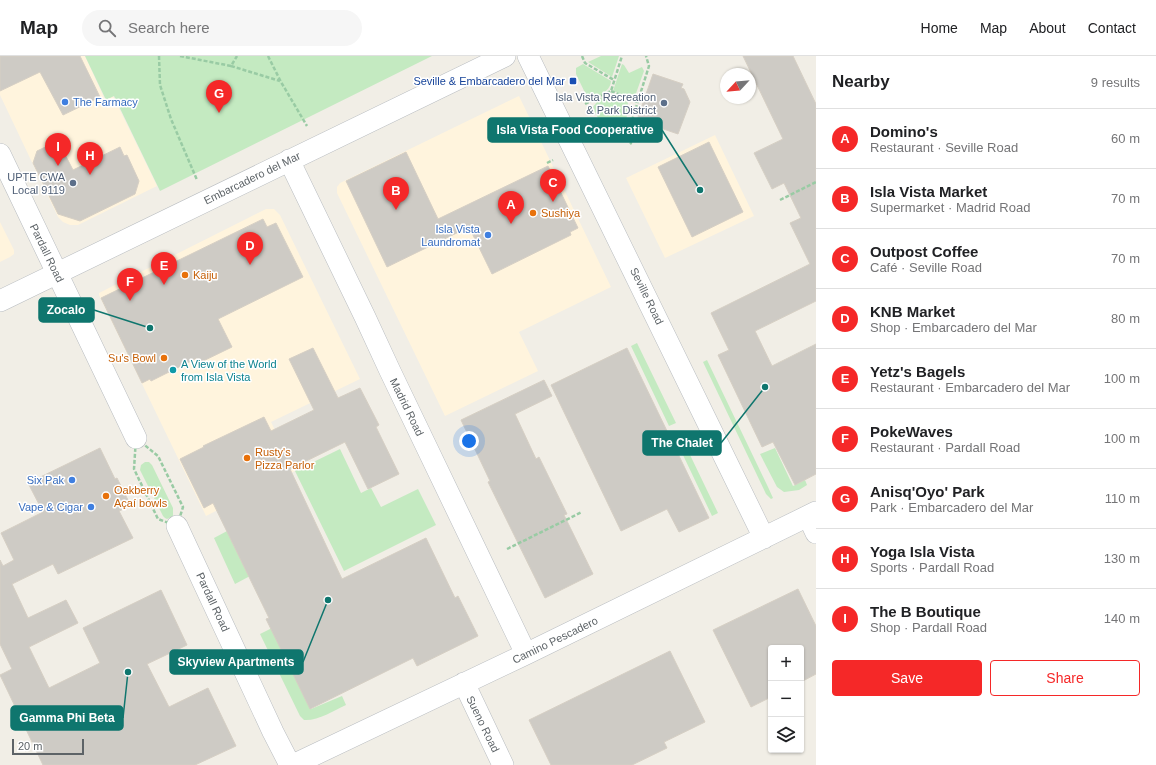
<!DOCTYPE html>
<html lang="en">
<head>
<meta charset="utf-8">
<style>
	:root { --surface:#fff; --page:#f6f6f6; --text:#202124; --muted:#757577; --line:#e0e0e0; --accent:#f52828 }
	body { margin:0; font-family:Arial,sans-serif; background:var(--page); color:var(--text) }
	.controls { position:absolute; right:12px; bottom:12px; display:grid; overflow:hidden; border-radius:4px; box-shadow:0 1px 3px #0004 }
	.controls button { width:36px; height:36px; display:grid; place-items:center; padding:0; border:0; border-bottom:1px solid var(--line); background:var(--surface); color:var(--text); font:20px sans-serif }
	.compass { position:absolute; left:720px; top:12px; width:36px; height:36px; border-radius:50%; background:var(--surface); box-shadow:0 1px 3px #0004; rotate:244deg }
	.scale { position:absolute; left:12px; bottom:10px; width:72px; box-sizing:border-box; padding-left:4px; border:2px solid #5d6367; border-top:0; font-size:11px; line-height:14px; white-space:nowrap; color:#5d6367; -webkit-text-stroke:3px #fff; paint-order:stroke }
	.you { position:absolute; left:469px; top:385px; width:14px; height:14px; margin:-10px; border:3px solid #fff; border-radius:50%; background:#1a73e8; box-shadow:0 0 0 6px #1a73e833 }
	.badge { display:grid; place-items:center; width:26px; height:26px; border-radius:50%; background:var(--accent); color:#fff; font-size:13px; font-weight:700 }
	.pin { position:absolute; translate:-50% -33px; filter:drop-shadow(0 1px 2px #0008) }
	.pin::after { content:''; position:absolute; top:21px; width:14px; height:12px; background:inherit; clip-path:polygon(0 0,100% 0,50% 100%) }
	.list { margin:0; padding:0; list-style:none }
	h2 { display:flex; justify-content:space-between; align-items:center; height:52px; margin:0; padding:0 16px; font-size:17px }
	h2 small { font-size:13px; font-weight:400; color:var(--muted) }
	.list li { display:grid; grid-template-columns:26px 1fr auto; gap:12px; align-items:center; box-sizing:border-box; height:60px; padding:0 16px; border-top:1px solid var(--line) }
	.list b { display:block; font-size:15px; white-space:nowrap }
	.list p { margin:0; font-size:13px; white-space:nowrap; color:var(--muted) }
	.list em { font-size:13px; font-style:normal; color:var(--muted) }
	.actions { display:flex; gap:8px; padding:12px 16px }
	.actions a { flex:1; padding:9px 0; border:1px solid var(--accent); border-radius:4px; text-align:center; font-size:14px; color:var(--accent) }
	.actions .main { background:var(--accent); color:#fff }
	.icon { flex:none; width:22px; height:22px; fill:none; stroke:currentColor; stroke-width:2; stroke-linecap:round; stroke-linejoin:round }
	.map { position:relative; flex:none; width:816px; height:709px; overflow:hidden }
	header { display:flex; align-items:center; gap:24px; box-sizing:border-box; height:56px; padding:0 20px; background:var(--surface); border-bottom:1px solid var(--line) }
	header strong { font-size:19px }
	nav { display:flex; gap:22px; margin-inline-start:auto; font-size:14px }
	.search { width:280px; height:36px; background:var(--page); display:flex; align-items:center; gap:10px; box-sizing:border-box; padding:0 14px; border-radius:22px; color:var(--muted); font-size:15px }
	main { display:flex }
	aside { flex:1; background:var(--surface) }
	.map>svg:first-child { display:block }
</style>
</head>
<body>
<header>
<strong>Map</strong>
<div class="search"><svg class="icon" aria-label="search" viewBox="0 0 24 24"><circle cx="10" cy="10" r="6"/><path d="M15 15l6 6"/></svg>Search here</div>
<nav><a>Home</a><a>Map</a><a>About</a><a>Contact</a></nav>
</header>
<main>
<div class="map">
<svg width="816" height="709" viewBox="0 0 816 709">
	<rect width="100%" height="100%" fill="#f1eee6"/>
	<!-- commercial -->
	<path fill="#fff4dd" d="M0 0H85L105 44 113 40 157 130 78 169H70L63 166 58 161 0 39Z
		M519 40 611 231 519 276 538 315 445 360 337 137V131L340 127Z
		M715 79 754 160 665 202 626 122Z
		M266 153H274L280 159 360 323 271 366 295 415 206 460 99 239V237Z
		M0 166 14 194V198L10 201 0 206Z"/>
	<!-- green -->
	<path fill="#c4eac1" d="M85 0H432L160 135 114 40 106 44Z
		M601 0H619L612 21 588 6Z
		M583 8 611 25C611 35 596 44 587 41L576 18V12Z
		M622 8 624 9 629 17 642 11 644 15 634 43 613 35Z
		M610 38H614L627 45 628 47C625 64 631 77 609 82L606 80 593 51 600 42Z
		M637 287 676 367 669 370 631 290Z
		M707 304 768 431 773 442 771 443 766 438 703 306Z
		M679 376 718 457 712 460 673 378Z
		M775 392 793 430 805 424 807 429 799 434 784 436 777 431 760 398Z
		M340 393 361 437 371 432 381 451 418 433 436 469 344 515 295 415Z
		M145 406H149L152 409 173 452V460L167 463 165 462 163 460 140 414 141 409Z
		M229 474 250 520 235 528 214 482Z
		M272 572 311 653 342 640 346 649C333 655 318 665 304 664L300 660 260 578Z"/>
	<!-- building -->
	<path fill="#cecbc5" stroke="#d6cfc4" d="M0 0H80L100 41 63 59 40 16 0 35Z
		M743 0H793L816 48V245L755 275 772 310 816 288V418L795 429 773 386 762 391 718 299 729 294 711 257 810 208 790 167 801 162 784 127 772 133 754 97 783 83Z
		M653 18 683 28 681 32 684 33 690 46 678 78 637 64Z
		M58 85 73 114 120 91 124 100 127 99 139 125 135 138 80 165 58 158 33 107 37 95Z
		M709 86 743 156 692 181 658 111Z
		M406 96 438 163 548 110 578 172 570 176 571 179 492 218 469 171 387 211 346 125Z
		M263 163 267 171 276 167 303 221 218 263 232 291 199 307 197 302 151 325 150 323 142 327 101 242Z
		M313 292 338 342 360 332 379 369 376 371 399 418 368 433 345 386 290 413 342 523 426 482 455 542 458 540 478 580 417 610 413 602 310 653 266 563 269 562 213 447 204 452 180 403 204 391 203 390 264 361 271 375 314 354 289 303Z
		M627 292 709 462 679 476 667 453 621 475 551 329Z
		M544 324 552 340 515 358 536 403 539 401 567 458 564 459 593 518 545 542 488 426 490 425 461 364Z
		M100 392 115 423 117 422 131 450 119 455 133 482 58 518 53 508 12 528 28 562 66 544 78 567 29 591 49 632 100 607 83 572 161 534 187 589 147 608 169 651 208 632 236 690 195 709H43L0 619 12 613 0 588V504L3 510 14 504 1 477 43 456 28 427Z
		M798 533 816 570V618L801 626V592H771V641L751 651 713 574Z
		M670 595 705 666 664 686 667 692 632 709H551L529 664Z"/>
	<g fill="none" stroke-linecap="round" stroke-linejoin="round">
		<defs>
			<path id="minor" d="M528 0 764 482
				M0 98 136 382
				M289 104 365 261 390 315 526 598
				M0 245 505 0
				M808 460 816 477
				M177 470 273 676 290 709
				M464 627 503 709
				M293 709 526 598 816 456"/>
		</defs>
		<!-- minor casing -->
		<use href="#minor" stroke="#b8bcc0" stroke-width="22"/>
		<!-- path -->
		<path stroke="#99cba4" stroke-width="2.5" stroke-dasharray="4 2" stroke-linecap="butt" d="M159 0 160 29 171 63 197 124
			M180 0 231 10 237 0
			M268 0 281 26 307 70
			M582 0 585 7 614 24
			M231 10 280 25
			M611 35 637 46
			M585 48 611 35 622 0
			M630 88 631 87 633 61 649 10 646 0
			M547 107 553 104
			M780 144 816 126
			M136 382 158 400 183 451 177 470 158 463 134 413Z
			M507 493 582 456"/>
		<!-- minor -->
		<use href="#minor" stroke="#fff" stroke-width="21"/>
	</g>
	<!-- markers -->
	<rect fill="#1a4fb4" stroke="#fff" stroke-width="1.5" x="569" y="21" width="8" height="8" rx="2"/>
	<g fill="#3f7fe0" stroke="#fff" stroke-width="1.5">
		<circle cx="65" cy="46" r="4"/>
		<circle cx="488" cy="179" r="4"/>
		<circle cx="72" cy="424" r="4"/>
		<circle cx="91" cy="451" r="4"/>
	</g>
	<g fill="#5c6f8a" stroke="#fff" stroke-width="1.5">
		<circle cx="664" cy="47" r="4"/>
		<circle cx="73" cy="127" r="4"/>
	</g>
	<g fill="#e8710a" stroke="#fff" stroke-width="1.5">
		<circle cx="533" cy="157" r="4"/>
		<circle cx="185" cy="219" r="4"/>
		<circle cx="164" cy="302" r="4"/>
		<circle cx="247" cy="402" r="4"/>
		<circle cx="106" cy="440" r="4"/>
	</g>
	<circle fill="#0f9aa8" stroke="#fff" stroke-width="1.5" cx="173" cy="314" r="4"/>
	<g text-anchor="middle" dominant-baseline="central" stroke-width="3" stroke-linejoin="round" paint-order="stroke">
		<!-- transit labels -->
		<g font-size="11" fill="#164399" stroke="#fff" text-anchor="end">
			<text x="565" y="25">Seville &amp; Embarcadero del Mar</text>
		</g>
		<!-- service labels -->
		<g font-size="11" fill="#4e5e75" stroke="#fff" text-anchor="end">
			<text x="656" y="41">Isla Vista Recreation<tspan x="656" dy="13">&amp; Park District</tspan></text>
			<text x="65" y="121">UPTE CWA<tspan x="65" dy="13">Local 9119</tspan></text>
		</g>
		<!-- shop labels -->
		<g font-size="11" fill="#366cbe" stroke="#fff" text-anchor="end">
			<text x="73" y="46" text-anchor="start">The Farmacy</text>
			<text x="480" y="173">Isla Vista<tspan x="480" dy="13">Laundromat</tspan></text>
			<text x="64" y="424">Six Pak</text>
			<text x="83" y="451">Vape &amp; Cigar</text>
		</g>
		<!-- street labels -->
		<g font-size="11" fill="#5d6367" stroke="#fff">
			<text transform="translate(252 122) rotate(-26)">Embarcadero del Mar</text>
			<text transform="translate(47 197) rotate(64)">Pardall Road</text>
			<text transform="translate(647 240) rotate(64)">Seville Road</text>
			<text transform="translate(407 351) rotate(64)">Madrid Road</text>
			<text transform="translate(213 546) rotate(65)">Pardall Road</text>
			<text transform="translate(555 584) rotate(-26)">Camino Pescadero</text>
			<text transform="translate(483 668) rotate(64)">Sueno Road</text>
		</g>
		<!-- food labels -->
		<g font-size="11" fill="#c56008" stroke="#fff" text-anchor="start">
			<text x="541" y="157">Sushiya</text>
			<text x="193" y="219">Kaiju</text>
			<text x="156" y="302" text-anchor="end">Su's Bowl</text>
			<text x="255" y="396">Rusty's<tspan x="255" dy="13">Pizza Parlor</tspan></text>
			<text x="114" y="434">Oakberry<tspan x="114" dy="13">Açaí bowls</tspan></text>
		</g>
		<!-- culture labels -->
		<g font-size="11" fill="#0d838f" stroke="#fff" text-anchor="start">
			<text x="181" y="308">A View of the World<tspan x="181" dy="13">from Isla Vista</tspan></text>
		</g>
	</g>
	<!-- callouts -->
	<path fill="none" stroke="#0f766e" stroke-width="1.5" d="M700 134L662 74M150 272L94 254M765 331L721 387M328 544L303 606M128 616L123 662"/>
	<g fill="#0f766e" stroke="#fff" stroke-width="1.5">
		<circle cx="700" cy="134" r="4"/>
		<circle cx="150" cy="272" r="4"/>
		<circle cx="765" cy="331" r="4"/>
		<circle cx="328" cy="544" r="4"/>
		<circle cx="128" cy="616" r="4"/>
	</g>
	<g fill="#0f766e" stroke="#0f766e" stroke-width="1.5">
		<rect x="488" y="62" width="174" height="24" rx="4"/>
		<rect x="39" y="242" width="55" height="24" rx="4"/>
		<rect x="643" y="375" width="78" height="24" rx="4"/>
		<rect x="170" y="594" width="133" height="24" rx="4"/>
		<rect x="11" y="650" width="112" height="24" rx="4"/>
	</g>
	<g font-size="12" text-anchor="middle" font-weight="bold" fill="#fff">
		<text x="575" y="78">Isla Vista Food Cooperative</text>
		<text x="66" y="258">Zocalo</text>
		<text x="682" y="391">The Chalet</text>
		<text x="236" y="610">Skyview Apartments</text>
		<text x="67" y="666">Gamma Phi Beta</text>
	</g>
</svg>
<div class="controls">
<button>+</button>
<button>−</button>
<button><svg class="icon" aria-label="layers" viewBox="0 0 24 24"><path d="M12 4l9 5-9 5-9-5zM3 14l9 5 9-5"/></svg></button>
</div>
<svg class="compass" viewBox="-18 -18 36 36"><path d="M0-13l5 13h-10z" fill="#e53935"/><path d="M0 13l5-13h-10z" fill="#757577"/></svg>
<div class="scale">20 m</div>
<div class="you"></div>
<div class="pin badge" style="left:511px;top:168px">A</div>
<div class="pin badge" style="left:396px;top:154px">B</div>
<div class="pin badge" style="left:553px;top:146px">C</div>
<div class="pin badge" style="left:250px;top:209px">D</div>
<div class="pin badge" style="left:164px;top:229px">E</div>
<div class="pin badge" style="left:130px;top:245px">F</div>
<div class="pin badge" style="left:219px;top:57px">G</div>
<div class="pin badge" style="left:90px;top:119px">H</div>
<div class="pin badge" style="left:58px;top:110px">I</div>
</div>
<aside>
<h2>Nearby<small>9 results</small></h2>
<ul class="list">
<li><span class="badge">A</span><div><b>Domino's</b><p>Restaurant · Seville Road</p></div><em>60 m</em></li>
<li><span class="badge">B</span><div><b>Isla Vista Market</b><p>Supermarket · Madrid Road</p></div><em>70 m</em></li>
<li><span class="badge">C</span><div><b>Outpost Coffee</b><p>Café · Seville Road</p></div><em>70 m</em></li>
<li><span class="badge">D</span><div><b>KNB Market</b><p>Shop · Embarcadero del Mar</p></div><em>80 m</em></li>
<li><span class="badge">E</span><div><b>Yetz's Bagels</b><p>Restaurant · Embarcadero del Mar</p></div><em>100 m</em></li>
<li><span class="badge">F</span><div><b>PokeWaves</b><p>Restaurant · Pardall Road</p></div><em>100 m</em></li>
<li><span class="badge">G</span><div><b>Anisq'Oyo' Park</b><p>Park · Embarcadero del Mar</p></div><em>110 m</em></li>
<li><span class="badge">H</span><div><b>Yoga Isla Vista</b><p>Sports · Pardall Road</p></div><em>130 m</em></li>
<li><span class="badge">I</span><div><b>The B Boutique</b><p>Shop · Pardall Road</p></div><em>140 m</em></li>
</ul>
<div class="actions"><a class="main">Save</a><a>Share</a></div>
</aside>
</main>
</body>
</html>
